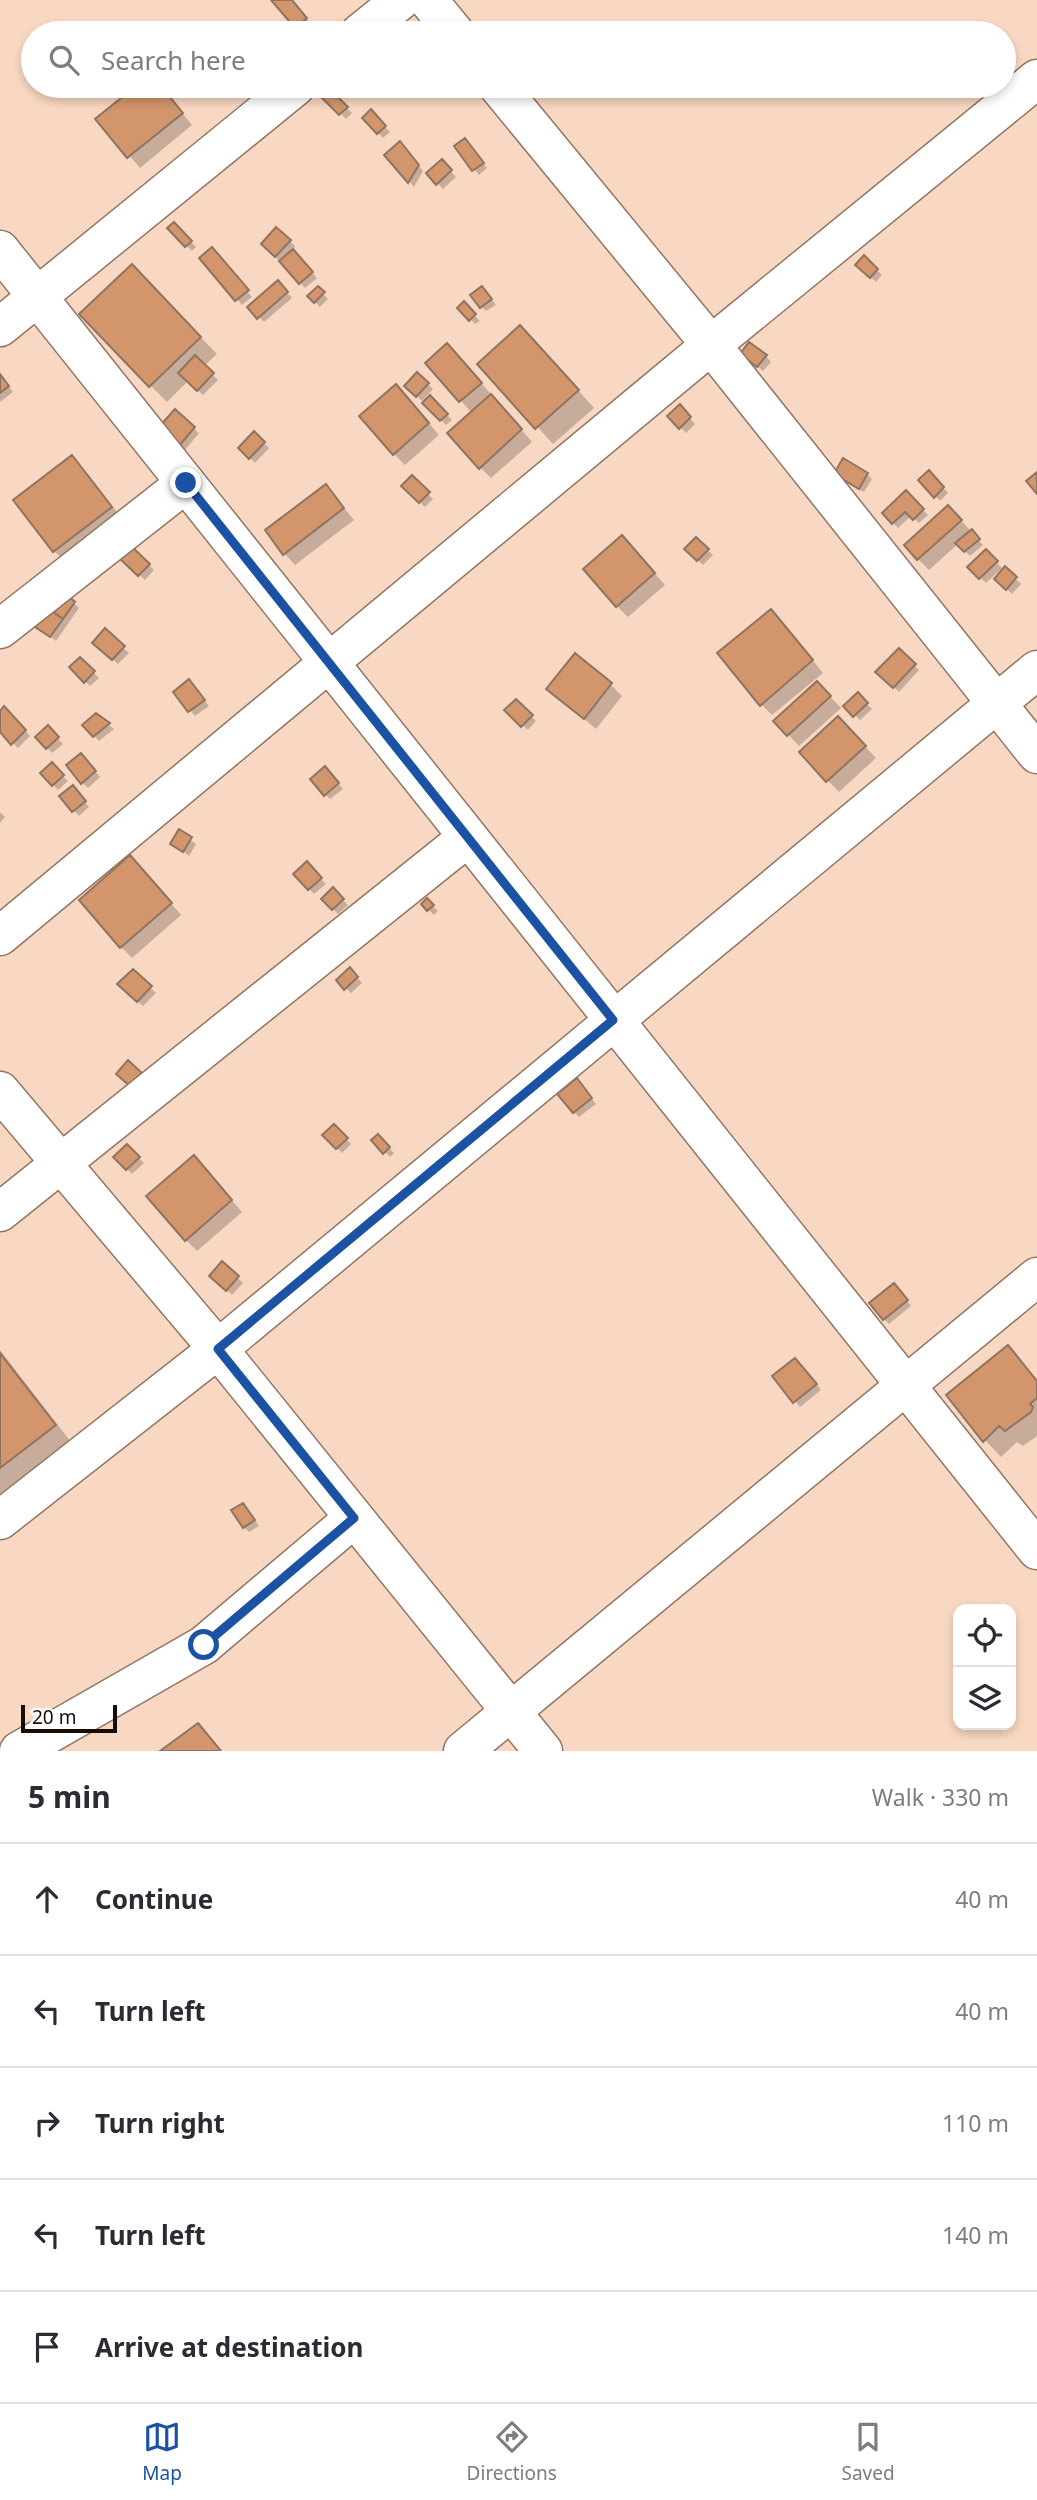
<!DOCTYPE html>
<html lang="en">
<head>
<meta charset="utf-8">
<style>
	:root { --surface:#fff; --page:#f7f7f7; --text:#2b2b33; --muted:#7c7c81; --line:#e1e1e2; --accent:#1b52a4 }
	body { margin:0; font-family:"Noto Sans",sans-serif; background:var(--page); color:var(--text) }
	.controls { position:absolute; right:21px; bottom:21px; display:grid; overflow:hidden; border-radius:14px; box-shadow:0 4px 10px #0003 }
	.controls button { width:63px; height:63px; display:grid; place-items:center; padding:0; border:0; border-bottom:2px solid var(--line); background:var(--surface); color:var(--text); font:35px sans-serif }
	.scale { position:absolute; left:21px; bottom:18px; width:96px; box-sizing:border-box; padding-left:7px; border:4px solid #170d06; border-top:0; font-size:19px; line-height:24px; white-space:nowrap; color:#170d06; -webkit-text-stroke:5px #fff; paint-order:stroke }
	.stop { position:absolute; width:21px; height:21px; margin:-16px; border:5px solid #1b52a4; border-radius:50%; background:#fff }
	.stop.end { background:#1b52a4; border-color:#fff; box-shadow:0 2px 7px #0008 }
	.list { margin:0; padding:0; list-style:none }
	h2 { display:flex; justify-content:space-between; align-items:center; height:91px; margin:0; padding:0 28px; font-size:30px }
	h2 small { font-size:23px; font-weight:400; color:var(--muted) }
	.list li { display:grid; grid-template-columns:46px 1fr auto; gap:21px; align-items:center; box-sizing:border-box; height:112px; padding:0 28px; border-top:2px solid var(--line) }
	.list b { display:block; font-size:26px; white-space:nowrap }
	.list em { font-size:23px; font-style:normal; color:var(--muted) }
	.icon { flex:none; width:38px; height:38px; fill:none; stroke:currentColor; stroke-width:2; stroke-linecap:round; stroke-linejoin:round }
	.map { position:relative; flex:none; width:1037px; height:1751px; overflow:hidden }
	.search { position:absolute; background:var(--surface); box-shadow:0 4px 10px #0003; left:21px; right:21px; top:21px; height:77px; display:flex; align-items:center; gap:18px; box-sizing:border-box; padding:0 24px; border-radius:38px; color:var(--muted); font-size:26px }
	.sheet { height:651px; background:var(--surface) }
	nav { display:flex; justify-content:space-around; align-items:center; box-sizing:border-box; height:98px; border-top:2px solid var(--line); background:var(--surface); font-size:19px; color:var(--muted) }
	nav a { display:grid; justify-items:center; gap:4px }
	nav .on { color:var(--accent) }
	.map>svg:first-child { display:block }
</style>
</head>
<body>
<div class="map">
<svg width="1037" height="1751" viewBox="0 0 1037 1751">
	<rect width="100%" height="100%" fill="#f9d8c3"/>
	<!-- shadow -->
	<path fill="#0003" d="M273 0H290L311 24 301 32Z
		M138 86H160L192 125 140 168 98 119Z
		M619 86H633L626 93Z
		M331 92 352 113 346 119 325 98Z
		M371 112 390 132 383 138 364 118Z
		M470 145 487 168 479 175 456 146Z
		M405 149 423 171 414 187 387 155Z
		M442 161 456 177 443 189 428 173Z
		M174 224 196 247 192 251 169 228Z
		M277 229 295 246 292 250 317 278 305 288 263 244Z
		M217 255 252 297 242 305 202 258Z
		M864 258 882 275 876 282 857 265Z
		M148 283 217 354 204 366 218 380 203 395 188 381 167 402 150 385Z
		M278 283 292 298 264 322 259 317Z
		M318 288 328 299 320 307 309 296Z
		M487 293 496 305 486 311 481 306Z
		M464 304 480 321 475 324 460 308Z
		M537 344 594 408 553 444 480 364Z
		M458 356 532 442 491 478 480 467 472 413 427 363Z
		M766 356 771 362 763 371 748 359Z
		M417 374 433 389 422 401 406 386Z
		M0 375 13 392 0 402Z
		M407 397 439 435 405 465 394 454Z
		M430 398 452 420 446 425 425 403Z
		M680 407 695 424 686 433 669 416Z
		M175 412 199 433 185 450 166 433Z
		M254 433 269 448 255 463 240 448Z
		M72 457 88 474 127 525 71 567 54 551Z
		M929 472 948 493 940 501 920 480Z
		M867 474 872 479 864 492 841 479Z
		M412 477 433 499 425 507 403 486Z
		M326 486 354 520 295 565 284 553Z
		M906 492 928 515 919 523 911 516 898 528 884 513Z
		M959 518 983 545 970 556 958 544 929 570 918 559Z
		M696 539 713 555 703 565 686 549Z
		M129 546 154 570 145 580 120 556Z
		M633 548 665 585 628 617 617 606Z
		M986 552 1002 568 986 583 969 567Z
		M1005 569 1021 584 1012 594 1001 584Z
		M63 593 79 608 56 641 42 631Z
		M782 623 823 673 772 715 761 704Z
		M105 631 129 653 118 664 95 643Z
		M899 650 919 670 899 692 878 672Z
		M80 659 99 678 90 686 71 667Z
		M817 683 841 708 799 746 775 721Z
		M611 685 622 696 596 729 549 689Z
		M194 687 209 706 195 716 175 692Z
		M858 695 872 709 860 720 846 706Z
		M516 701 536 721 528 730 507 710Z
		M4 709 30 736 18 748 0 730V713Z
		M96 715 114 729 99 741 84 725Z
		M48 728 63 744 52 753 38 737Z
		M849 729 876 758 839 792 801 753Z
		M86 760 100 777 88 788 83 783Z
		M52 765 68 781 58 790 42 773Z
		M330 774 343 789 330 799 325 794Z
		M78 793 89 807 79 816 61 797Z
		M0 812 5 817 0 823Z
		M179 831 196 844 189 856 172 843Z
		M307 864 326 884 314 894 295 874Z
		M141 868 181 915 132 958 121 947Z
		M333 890 348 905 338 914 323 899Z
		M427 900 438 911 434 915 423 904Z
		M350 970 362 983 351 993 338 980Z
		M133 971 156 993 143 1006 120 984Z
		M582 1086 596 1104 579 1117 574 1112Z
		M334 1127 351 1144 342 1153 325 1135Z
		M378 1136 394 1153 390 1157 374 1140Z
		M127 1146 144 1163 132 1174 115 1157Z
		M205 1169 242 1212 197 1251 186 1240Z
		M222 1263 243 1283 232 1295 211 1276Z
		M899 1290 911 1306 889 1324 884 1319Z
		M1008 1347 1037 1379V1436L1023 1446 1017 1442 1001 1457 985 1440Z
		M0 1350 71 1442 0 1497Z
		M800 1365 821 1390 800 1407 774 1376Z
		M248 1510 259 1526 249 1532 244 1527Z"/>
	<!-- building -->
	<path fill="#d3966c" stroke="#907460" stroke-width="2" d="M271 0H292L307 18 295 28Z
		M133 24 141 33H129L127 30Z
		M136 86H161L183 113 127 158 95 119Z
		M331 90 348 107 339 115 322 98Z
		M371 109 386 126 377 134 362 118Z
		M465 138 484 163 472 171 454 146Z
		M400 141 419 165 408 183 384 155Z
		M442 159 452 170 436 185 426 173Z
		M174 222 192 241 185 247 167 228Z
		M276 227 291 240 275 257 261 244Z
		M212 247 249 290 235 301 199 258Z
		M293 249 313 272 299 284 279 261Z
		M864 255 878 269 870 278 855 265Z
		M132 264 201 337 149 387 79 314Z
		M278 280 288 292 257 319 247 307Z
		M318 286 325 292 314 303 307 296Z
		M482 286 492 299 480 308 470 295Z
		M464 301 476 314 469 321 457 308Z
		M520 325 579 390 535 429 477 364Z
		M749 342 767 355 757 367 740 354Z
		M447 343 482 383 459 402 425 363Z
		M195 355 214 373 197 391 178 373Z
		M417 372 429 383 416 397 404 386Z
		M0 374 9 386 0 393Z
		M396 384 429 423 393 455 359 416Z
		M491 394 522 429 479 469 447 433Z
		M430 395 448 414 440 421 422 403Z
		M680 404 691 417 679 429 667 416Z
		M175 409 195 427 179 446 158 428Z
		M254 431 265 442 249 459 238 448Z
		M72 455 112 507 53 552 13 500Z
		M843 458 868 473 859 489 834 474Z
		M929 470 944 487 934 498 918 480Z
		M1037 472V494L1026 481Z
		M412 475 430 492 419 503 401 486Z
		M326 484 344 508 283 555 265 530Z
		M906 490 924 509 913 520 905 512 892 524 882 513Z
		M948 505 962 520 917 560 904 545Z
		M972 529 980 539 964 552 955 543Z
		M622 535 655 573 616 607 583 569Z
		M696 537 709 549 697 561 684 549Z
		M129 544 150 564 138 576 117 556Z
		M986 549 998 561 979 579 967 567Z
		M1005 566 1017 577 1006 590 994 579Z
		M63 591 75 602 63 619 48 608Z
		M48 608 63 619 50 637 35 627Z
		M771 609 813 660 760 706 717 653Z
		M105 628 125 646 112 660 92 643Z
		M899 648 916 664 893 688 875 672Z
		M575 653 612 683 584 719 546 689Z
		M80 657 95 671 84 683 69 667Z
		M189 679 205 700 188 712 173 692Z
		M817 681 831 696 787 736 773 721Z
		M858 692 868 703 853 717 843 706Z
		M516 699 533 715 521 727 504 710Z
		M4 706 26 730 11 745 0 732V711Z
		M96 713 110 723 93 737 82 725Z
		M838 716 866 746 826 782 799 752Z
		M48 725 59 737 46 749 35 737Z
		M81 753 96 771 81 784 66 765Z
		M52 762 64 775 52 786 40 773Z
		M325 766 339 783 324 796 310 779Z
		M73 785 86 801 72 812 59 796Z
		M179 829 192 837 183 852 170 844Z
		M130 855 172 903 120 948 79 900Z
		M307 861 322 878 308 890 293 874Z
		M333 887 344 899 332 910 321 899Z
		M427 898 434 905 427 911 421 904Z
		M350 967 358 977 344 990 336 980Z
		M133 969 152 986 137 1002 117 984Z
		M128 1060 143 1074 131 1087 116 1074Z
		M577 1078 592 1098 573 1113 557 1094Z
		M334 1124 348 1138 336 1149 322 1135Z
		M378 1134 390 1147 383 1154 371 1140Z
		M127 1144 140 1157 126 1170 113 1157Z
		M194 1155 232 1200 185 1241 146 1196Z
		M222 1261 239 1276 226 1291 209 1276Z
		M894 1283 908 1300 883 1320 869 1303Z
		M1008 1345 1037 1381V1398L1030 1404 1033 1407 1031 1412 1005 1431 999 1426 983 1442 946 1395Z
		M0 1353 56 1425 0 1468Z
		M795 1358 817 1384 793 1403 772 1376Z
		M243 1503 255 1520 243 1528 231 1510Z
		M198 1723 221 1751H160Z"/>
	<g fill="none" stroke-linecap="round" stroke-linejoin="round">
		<defs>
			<path id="minor" d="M428 0 455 33
				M360 33 401 0
				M498 86 711 345 1037 754
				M0 250 1037 1550
				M0 327 296 86
				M0 629 186 483
				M0 936 711 345 1037 79
				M0 1091 218 1349 543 1751
				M0 1212 468 837
				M0 1520 218 1349 1037 670
				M19 1751 204 1645 354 1518
				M463 1751 1037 1277"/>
		</defs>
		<!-- minor casing -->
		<use href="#minor" stroke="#927562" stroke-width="41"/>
		<!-- minor -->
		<use href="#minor" stroke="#fff" stroke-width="38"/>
	</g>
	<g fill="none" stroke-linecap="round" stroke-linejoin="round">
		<!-- route -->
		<path stroke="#1b52a4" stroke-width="9" d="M186 483 613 1020 218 1349 354 1518 204 1645"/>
	</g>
</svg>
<div class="controls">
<button><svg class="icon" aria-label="locate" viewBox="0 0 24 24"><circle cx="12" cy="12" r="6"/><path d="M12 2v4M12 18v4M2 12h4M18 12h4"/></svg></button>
<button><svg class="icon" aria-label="layers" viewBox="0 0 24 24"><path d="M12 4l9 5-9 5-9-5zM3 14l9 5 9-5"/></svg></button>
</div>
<div class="scale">20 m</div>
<div class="stop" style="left:204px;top:1645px"></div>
<div class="stop end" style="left:186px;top:483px"></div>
<div class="search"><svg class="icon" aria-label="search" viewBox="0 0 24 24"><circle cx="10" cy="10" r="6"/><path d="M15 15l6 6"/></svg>Search here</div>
</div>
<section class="sheet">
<h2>5 min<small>Walk · 330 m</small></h2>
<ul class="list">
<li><svg class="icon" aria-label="ahead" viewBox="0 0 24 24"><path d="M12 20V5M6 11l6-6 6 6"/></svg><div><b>Continue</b></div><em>40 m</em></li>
<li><svg class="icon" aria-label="left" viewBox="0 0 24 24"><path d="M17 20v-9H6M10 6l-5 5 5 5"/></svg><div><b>Turn left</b></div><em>40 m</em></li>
<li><svg class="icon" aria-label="right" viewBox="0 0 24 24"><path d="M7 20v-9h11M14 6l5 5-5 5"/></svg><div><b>Turn right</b></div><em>110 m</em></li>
<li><svg class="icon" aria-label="left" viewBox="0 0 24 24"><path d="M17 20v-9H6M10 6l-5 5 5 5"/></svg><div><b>Turn left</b></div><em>140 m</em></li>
<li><svg class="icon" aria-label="arrive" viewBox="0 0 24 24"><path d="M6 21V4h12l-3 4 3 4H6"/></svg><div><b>Arrive at destination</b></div></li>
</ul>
</section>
<nav>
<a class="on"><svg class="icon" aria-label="map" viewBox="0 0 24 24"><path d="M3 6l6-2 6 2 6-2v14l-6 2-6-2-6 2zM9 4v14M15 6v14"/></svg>Map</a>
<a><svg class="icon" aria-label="directions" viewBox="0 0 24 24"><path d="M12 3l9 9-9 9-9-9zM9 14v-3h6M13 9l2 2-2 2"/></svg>Directions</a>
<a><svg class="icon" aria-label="saved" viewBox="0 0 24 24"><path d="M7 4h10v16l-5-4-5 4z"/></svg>Saved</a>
</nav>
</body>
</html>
